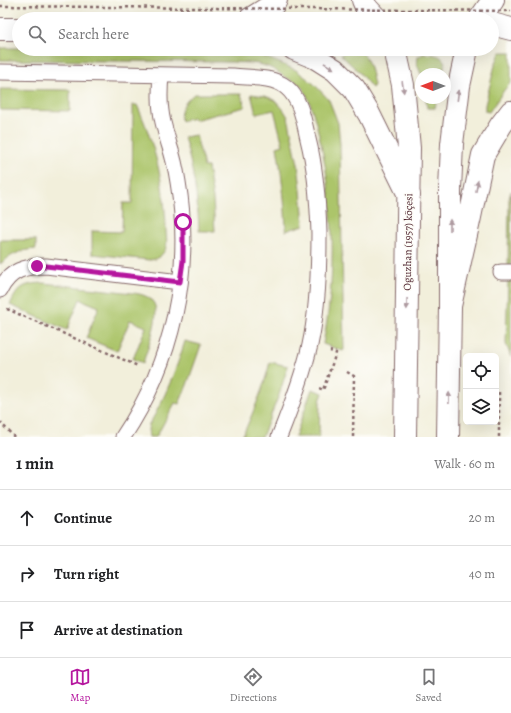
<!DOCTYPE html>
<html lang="en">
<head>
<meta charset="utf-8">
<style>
	:root { --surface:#fff; --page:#f6f6f6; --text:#202124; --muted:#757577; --line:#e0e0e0; --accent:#b5179e }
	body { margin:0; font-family:Alegreya,serif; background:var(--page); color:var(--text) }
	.controls { position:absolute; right:12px; bottom:12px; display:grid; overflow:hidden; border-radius:6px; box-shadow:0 4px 16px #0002 }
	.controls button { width:36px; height:36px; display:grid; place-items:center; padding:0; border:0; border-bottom:1px solid var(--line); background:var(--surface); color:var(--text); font:20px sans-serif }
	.compass { position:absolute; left:415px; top:68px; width:36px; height:36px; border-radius:50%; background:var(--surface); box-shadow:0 4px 16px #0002; rotate:270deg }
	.stop { position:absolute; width:12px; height:12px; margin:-9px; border:3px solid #b5179e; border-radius:50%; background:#fff }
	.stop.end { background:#b5179e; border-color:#fff; box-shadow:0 1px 4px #0008 }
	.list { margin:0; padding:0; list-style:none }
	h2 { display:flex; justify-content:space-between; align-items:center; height:52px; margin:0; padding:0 16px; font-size:17px }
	h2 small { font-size:13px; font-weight:400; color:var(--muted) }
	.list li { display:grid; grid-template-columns:26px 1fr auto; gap:12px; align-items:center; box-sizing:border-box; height:56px; padding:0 16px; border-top:1px solid var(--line) }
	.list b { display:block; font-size:15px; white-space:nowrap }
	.list em { font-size:13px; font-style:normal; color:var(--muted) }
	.icon { flex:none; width:22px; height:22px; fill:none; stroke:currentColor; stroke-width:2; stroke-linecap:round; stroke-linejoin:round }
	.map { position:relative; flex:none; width:511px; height:437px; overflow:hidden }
	.search { position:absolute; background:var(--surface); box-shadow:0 4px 16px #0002; left:12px; right:12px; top:12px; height:44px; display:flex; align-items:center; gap:10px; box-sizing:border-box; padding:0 14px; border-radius:22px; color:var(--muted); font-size:15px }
	.sheet { height:220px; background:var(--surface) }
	nav { display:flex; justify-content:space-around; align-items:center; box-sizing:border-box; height:56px; border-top:1px solid var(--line); background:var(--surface); font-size:11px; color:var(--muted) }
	nav a { display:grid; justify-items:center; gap:2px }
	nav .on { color:var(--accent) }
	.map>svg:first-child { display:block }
</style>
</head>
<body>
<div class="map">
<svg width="511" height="437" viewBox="0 0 511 437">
	<rect width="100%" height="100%" fill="#fdfcf7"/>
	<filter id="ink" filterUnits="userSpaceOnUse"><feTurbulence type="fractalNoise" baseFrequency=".025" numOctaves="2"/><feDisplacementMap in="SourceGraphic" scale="8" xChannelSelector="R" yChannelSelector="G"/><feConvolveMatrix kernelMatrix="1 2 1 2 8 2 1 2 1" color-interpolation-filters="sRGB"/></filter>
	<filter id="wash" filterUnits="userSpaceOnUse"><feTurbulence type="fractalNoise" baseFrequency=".012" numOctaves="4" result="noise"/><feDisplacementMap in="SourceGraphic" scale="16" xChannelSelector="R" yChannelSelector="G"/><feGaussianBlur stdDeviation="0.9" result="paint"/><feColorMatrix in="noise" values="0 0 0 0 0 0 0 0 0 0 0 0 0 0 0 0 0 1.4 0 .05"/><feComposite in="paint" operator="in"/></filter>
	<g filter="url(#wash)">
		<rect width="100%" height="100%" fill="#f2efdb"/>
		<!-- green -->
		<path fill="#acc56a" stroke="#7b724a" d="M0 48H19V49L233 50 254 53 275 61 296 70 314 84 329 100 338 123 340 144 344 350 343 351 323 344C337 273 335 198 317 127 314 116 309 94 300 85 297 82 291 80 287 78 280 74 273 68 266 66 255 62 244 63 233 62L0 60Z
			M349 51C354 51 358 50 362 53 369 57 372 77 374 85L372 88 359 72 341 55 343 53Z
			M501 52H511V83L505 89 489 112 485 111V105L495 65 500 53Z
			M423 54C429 54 441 54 444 61 446 64 443 70 442 74H421L417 64 418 57Z
			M0 89 70 90V111L0 110Z
			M194 94H241L245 107 194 120V118L181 121C178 109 186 101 194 94Z
			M251 94 265 96 275 100 283 109 288 117 298 164 301 190 304 225 286 231C285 203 282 175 277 147L283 145 274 110 256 114Z
			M426 98H437L435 108H427Z
			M133 105H137C155 144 165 187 166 229 166 236 168 244 165 250 161 257 157 259 150 260L92 254V231L122 232 123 203H132Z
			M196 135 204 167H208L213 199 215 231H199C198 199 193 168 184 137Z
			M511 191V266H508L509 199Z
			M0 240H36V249C21 250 12 254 0 264Z
			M508 278H511V357L506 344Z
			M43 283 133 293C141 294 149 296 153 302 162 314 147 349 143 363L133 359 146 327 130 320 117 351 86 338 99 307 80 299 67 330 10 305C18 287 23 284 43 283Z
			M185 341 201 345 187 385 179 404 175 403 156 437H149L148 429 149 425C165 398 176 370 185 341Z
			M270 362 288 366 279 395 262 437H242C253 413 264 387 270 362Z
			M312 389 323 393 320 401 319 437H295Z"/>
	</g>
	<g filter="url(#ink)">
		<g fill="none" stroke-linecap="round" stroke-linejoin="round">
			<defs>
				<path id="lane" d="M0 72 233 76C250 78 272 76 286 87 301 99 304 122 308 139 316 170 318 201 319 233 319 270 318 308 310 345 303 376 291 407 279 437
					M501 272H511
					M0 290C10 270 25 266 46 266L180 282
					M123 437C173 362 193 271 178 182 176 169 173 156 169 144 166 133 162 122 161 111 159 99 160 87 161 75"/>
				<path id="secondary" d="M363 0 366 7 377 19
					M480 19 493 0
					M395 49 403 85 409 148 405 437
					M448 437 450 306V190L452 144 459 86 467 49"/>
				<path id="primary" d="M250 19 274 4 276 0
					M492 24 511 29
					M0 29H19
					M294 49 316 58 335 70 354 89 369 114 409 195
					M450 306 470 217 483 155 501 125 511 112"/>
			</defs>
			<!-- lane casing -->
			<use href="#lane" stroke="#856869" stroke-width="17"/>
			<!-- secondary casing -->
			<use href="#secondary" stroke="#856869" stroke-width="24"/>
			<!-- primary casing -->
			<use href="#primary" stroke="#856869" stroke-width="24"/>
			<!-- path -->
			<path stroke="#856869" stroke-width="2.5" stroke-dasharray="3 3" stroke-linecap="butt" d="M7 309 138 366
				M347 372 354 376 353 437
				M319 388 323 390 336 353 330 351
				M0 422 14 437
				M499 437V390"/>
			<!-- lane -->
			<use href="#lane" stroke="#fff" stroke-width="15"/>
			<!-- secondary -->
			<use href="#secondary" stroke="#fff" stroke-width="22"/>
			<!-- primary -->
			<use href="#primary" stroke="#fff" stroke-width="22"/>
			<!-- path-bridge -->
			<path stroke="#856869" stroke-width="2.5" stroke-dasharray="3 3" stroke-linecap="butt" d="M0 6 511 11"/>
		</g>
		<!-- one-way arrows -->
		<defs><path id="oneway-solid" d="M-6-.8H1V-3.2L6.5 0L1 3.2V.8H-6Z"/></defs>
		<g fill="#ae9aa0">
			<use href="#oneway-solid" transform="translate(329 66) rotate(31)"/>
			<use href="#oneway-solid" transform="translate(403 87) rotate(82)"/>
			<use href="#oneway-solid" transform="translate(458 95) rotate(-83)"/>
			<use href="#oneway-solid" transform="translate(477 186) rotate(-79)"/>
			<use href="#oneway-solid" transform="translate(450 225) rotate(-90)"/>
			<use href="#oneway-solid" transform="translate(407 304) rotate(91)"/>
			<use href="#oneway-solid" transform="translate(449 398) rotate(-89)"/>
		</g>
	</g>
	<g fill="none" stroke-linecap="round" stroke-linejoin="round" filter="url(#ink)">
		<!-- route -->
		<path stroke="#b5179e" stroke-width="5" d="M37 266H46L180 282 183 261V222"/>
	</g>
	<g text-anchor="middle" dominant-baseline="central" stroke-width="3" stroke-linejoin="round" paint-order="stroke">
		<!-- street labels -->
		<g font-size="11" fill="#4a1f2b" stroke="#fdfcf7">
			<text transform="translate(408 242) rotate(-89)">Oguzhan (1957) köçesi</text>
		</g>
	</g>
</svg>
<div class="controls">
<button><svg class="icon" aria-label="locate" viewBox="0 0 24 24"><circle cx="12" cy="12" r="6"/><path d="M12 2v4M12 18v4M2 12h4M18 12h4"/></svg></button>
<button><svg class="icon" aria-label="layers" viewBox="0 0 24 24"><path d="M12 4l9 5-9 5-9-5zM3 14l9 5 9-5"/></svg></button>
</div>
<svg class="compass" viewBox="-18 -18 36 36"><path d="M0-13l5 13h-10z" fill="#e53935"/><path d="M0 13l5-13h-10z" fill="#757577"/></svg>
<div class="stop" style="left:183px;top:222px"></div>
<div class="stop end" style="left:37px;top:266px"></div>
<div class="search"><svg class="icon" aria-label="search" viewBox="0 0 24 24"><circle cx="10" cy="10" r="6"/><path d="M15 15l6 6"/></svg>Search here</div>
</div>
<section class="sheet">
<h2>1 min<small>Walk · 60 m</small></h2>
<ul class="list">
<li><svg class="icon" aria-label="ahead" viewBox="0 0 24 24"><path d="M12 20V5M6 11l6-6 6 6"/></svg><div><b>Continue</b></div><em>20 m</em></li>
<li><svg class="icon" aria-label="right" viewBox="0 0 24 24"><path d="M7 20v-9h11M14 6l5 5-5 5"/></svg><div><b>Turn right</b></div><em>40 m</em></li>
<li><svg class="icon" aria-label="arrive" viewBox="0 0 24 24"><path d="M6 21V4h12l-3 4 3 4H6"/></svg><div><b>Arrive at destination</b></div></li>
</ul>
</section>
<nav>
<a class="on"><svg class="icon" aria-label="map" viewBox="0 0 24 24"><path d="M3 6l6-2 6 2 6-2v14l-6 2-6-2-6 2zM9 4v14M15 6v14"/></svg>Map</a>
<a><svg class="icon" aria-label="directions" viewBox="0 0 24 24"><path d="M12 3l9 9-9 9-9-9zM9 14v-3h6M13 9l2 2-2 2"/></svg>Directions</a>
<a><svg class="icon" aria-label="saved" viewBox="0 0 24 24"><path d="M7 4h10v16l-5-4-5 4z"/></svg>Saved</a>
</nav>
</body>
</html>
